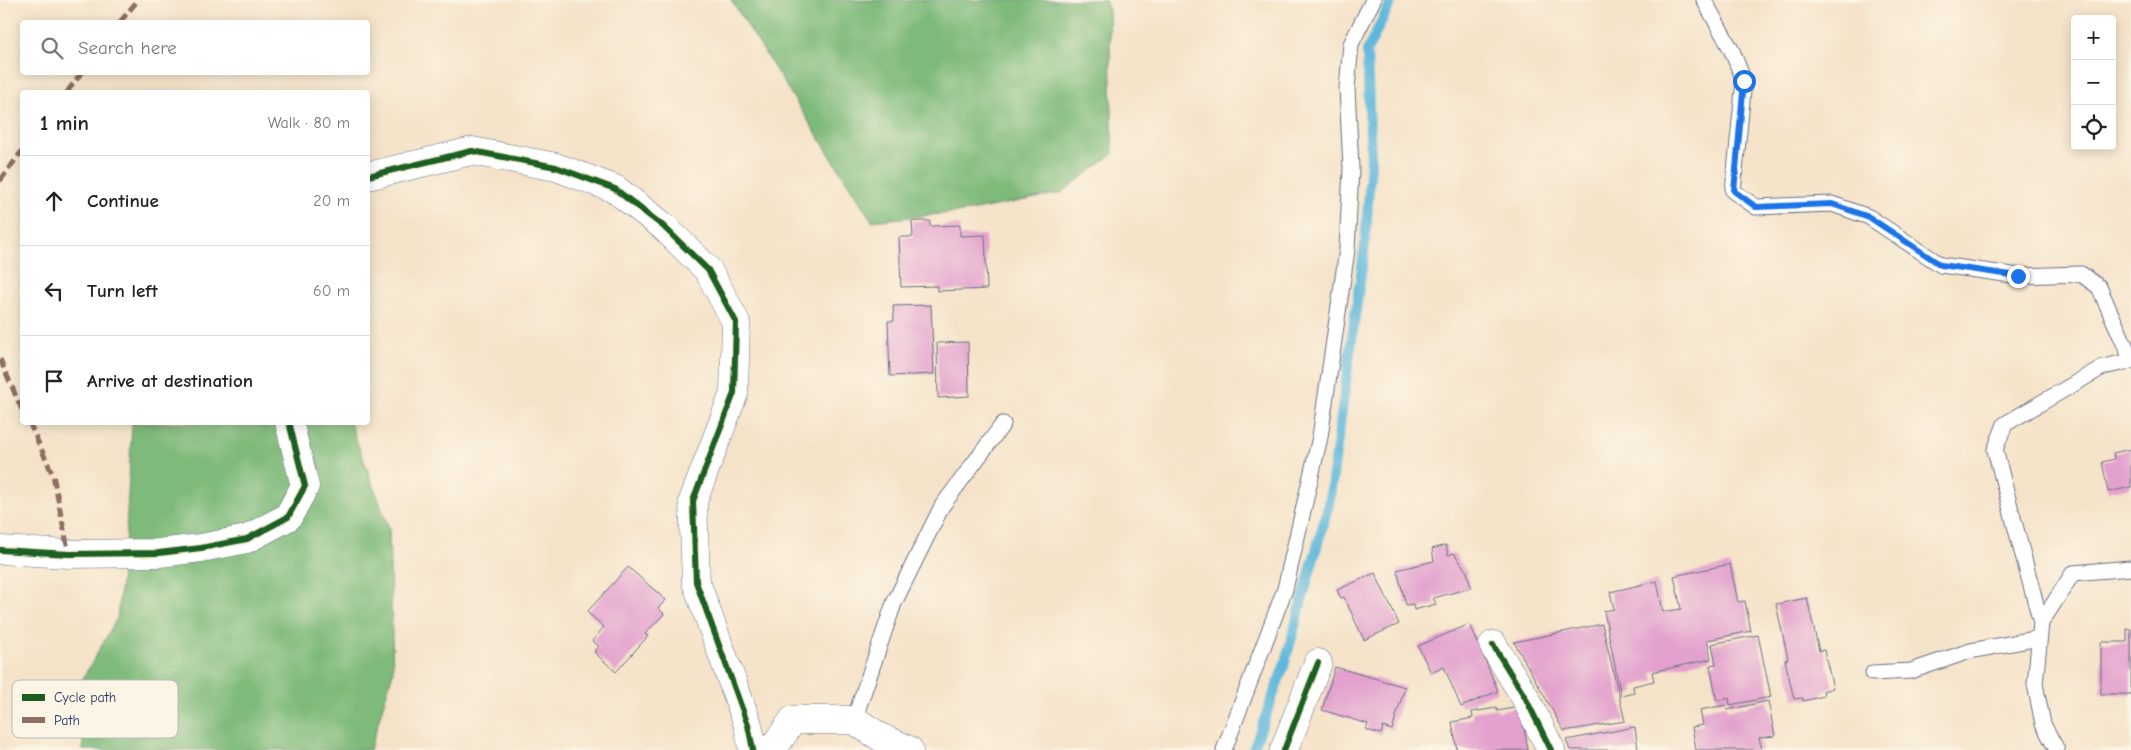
<!DOCTYPE html>
<html lang="en">
<head>
<meta charset="utf-8">
<style>
	:root { --surface:#fff; --page:#f2f2f2; --text:#222; --muted:#767676; --line:#e0e0e0 }
	body { margin:0; font-family:"Comic Neue",sans-serif; background:var(--page); color:var(--text) }
	.controls { position:absolute; right:15px; top:15px; display:grid; overflow:hidden; border-radius:5px; box-shadow:0 2px 12px #0003 }
	.controls button { width:45px; height:45px; display:grid; place-items:center; padding:0; border:0; border-bottom:1px solid var(--line); background:var(--surface); color:var(--text); font:25px sans-serif }
	.stop { position:absolute; width:15px; height:15px; margin:-11px; border:4px solid #1a73e8; border-radius:50%; background:#fff }
	.stop.end { background:#1a73e8; border-color:#fff; box-shadow:0 1px 5px #0008 }
	.list { margin:0; padding:0; list-style:none }
	h2 { display:flex; justify-content:space-between; align-items:center; height:65px; margin:0; padding:0 20px; font-size:21px }
	h2 small { font-size:16px; font-weight:400; color:var(--muted) }
	.list li { display:grid; grid-template-columns:32px 1fr auto; gap:15px; align-items:center; box-sizing:border-box; height:90px; padding:0 20px; border-top:1px solid var(--line) }
	.list b { display:block; font-size:19px; white-space:nowrap }
	.list em { font-size:16px; font-style:normal; color:var(--muted) }
	.icon { flex:none; width:28px; height:28px; fill:none; stroke:currentColor; stroke-width:2; stroke-linecap:round; stroke-linejoin:round }
	.map { position:relative; flex:none; width:2131px; height:750px; overflow:hidden }
	.search { position:absolute; background:var(--surface); box-shadow:0 2px 12px #0003; left:20px; top:20px; width:350px; height:55px; display:flex; align-items:center; gap:12px; box-sizing:border-box; padding:0 18px; border-radius:5px; color:var(--muted); font-size:19px }
	.panel { position:absolute; background:var(--surface); box-shadow:0 2px 12px #0003; left:20px; top:90px; width:350px; height:335px; border-radius:5px }
	.map>svg:first-child { display:block }
</style>
</head>
<body>
<div class="map">
<svg width="2131" height="750" viewBox="0 0 2131 750">
	<rect width="100%" height="100%" fill="#fcf5e5"/>
	<filter id="ink" filterUnits="userSpaceOnUse"><feTurbulence type="fractalNoise" baseFrequency=".02" numOctaves="2"/><feDisplacementMap in="SourceGraphic" scale="10" xChannelSelector="R" yChannelSelector="G"/><feConvolveMatrix kernelMatrix="1 2 1 2 8 2 1 2 1" color-interpolation-filters="sRGB"/></filter>
	<filter id="wash" filterUnits="userSpaceOnUse"><feTurbulence type="fractalNoise" baseFrequency=".0096" numOctaves="4" result="noise"/><feDisplacementMap in="SourceGraphic" scale="20" xChannelSelector="R" yChannelSelector="G"/><feGaussianBlur stdDeviation="1.12" result="paint"/><feColorMatrix in="noise" values="0 0 0 0 0 0 0 0 0 0 0 0 0 0 0 0 0 1.4 0 .05"/><feComposite in="paint" operator="in"/></filter>
	<g filter="url(#wash)">
		<rect width="100%" height="100%" fill="#f5e3c9"/>
		<!-- forest -->
		<path fill="#7eba79" stroke="#4c746c" d="M731 0H1105L1109 10 1113 154 1061 193 970 211 872 221Z
			M132 423H350L389 528 393 672 370 750H83L82 680 117 618 125 548Z"/>
		<g fill="none" stroke-linecap="round" stroke-linejoin="round">
			<!-- stream -->
			<path stroke="#5db7db" stroke-width="10" d="M1253 750 1284 666 1329 503 1365 245 1371 163 1367 51 1392 0"/>
		</g>
		<g id="blocks">
			<!-- building -->
			<path fill="#e3a2cd" d="M912 221H930V226L960 225V236L985 235 987 289 937 291V286L901 287 899 237H913Z
				M931 305 934 374 890 376 888 321H894L893 306Z
				M968 342 969 396 938 398 937 343Z
				M2131 449V487L2108 492 2102 462 2114 459 2113 453Z
				M1446 545 1448 555 1454 553 1467 572 1471 588 1433 598 1436 604 1414 610 1413 604 1406 605 1397 570 1434 561 1432 549Z
				M1730 564 1738 602 1745 601 1751 631 1707 640 1711 659 1652 672 1654 681 1633 686 1634 693 1621 696 1604 611 1614 609 1610 592 1657 581 1663 612 1681 609 1674 576Z
				M628 567 666 600 658 608 664 614 645 634 648 636 616 672 594 652 599 646 592 641 604 627 587 612Z
				M1375 573 1399 624 1364 640 1344 597 1341 598 1337 590Z
				M1807 598 1819 651 1824 650 1833 688 1823 691 1824 696 1803 701V698L1794 699 1785 660 1788 659 1776 604Z
				M1470 624 1498 691 1461 707 1444 667 1431 673 1418 646Z
				M1602 624 1625 721 1564 731 1514 642Z
				M2127 629H2131V694H2101V642H2127Z
				M1758 635 1771 697 1730 705 1729 698 1717 701 1710 665 1716 664 1712 644Z
				M1335 667 1405 687 1392 730 1383 727 1381 734 1366 730 1368 724 1322 710Z
				M1768 701 1775 736 1759 738 1762 750H1696L1692 727 1703 725 1700 710 1726 705 1727 710Z
				M1520 707 1528 750H1457L1452 722 1473 718 1472 712 1497 708V711Z
				M1635 727 1638 750H1570L1566 740Z"/>
		</g>
	</g>
	<g filter="url(#ink)">
		<use href="#blocks" fill-opacity="0" stroke="#676e83" stroke-width="1"/>
		<g fill="none" stroke-linecap="round" stroke-linejoin="round">
			<defs>
				<path id="lane" d="M1704 0 1732 51 1744 81 1733 191 1756 207 1832 204 1869 217 1941 265 2019 276 2081 274 2099 287 2131 359
					M2041 623 2073 573 2131 568
					M1873 673 1911 671 1970 651 2039 638
					M854 720 894 603 942 506 1003 424
					M1224 750 1285 589 1320 437 1347 250 1351 168 1347 88 1351 44 1373 0
					M2057 750 2043 724 2035 684 2041 623 1995 450 2005 424 2103 367 2131 361"/>
				<path id="street" d="M368 176 472 151 556 167 615 189 663 226 708 270 736 322 734 393 693 501 696 582 748 725 753 750
					M0 550 69 554 159 553 201 548 247 539 288 517 305 486 289 422
					M1493 645 1525 697 1551 750
					M772 750 793 720H854L880 737 909 750
					M1284 750 1318 663"/>
			</defs>
			<!-- lane casing -->
			<use href="#lane" stroke="#676e83" stroke-width="17"/>
			<!-- street casing -->
			<use href="#street" stroke="#676e83" stroke-width="29"/>
			<!-- lane -->
			<use href="#lane" stroke="#fff" stroke-width="15"/>
			<!-- street -->
			<use href="#street" stroke="#fff" stroke-width="28"/>
			<!-- quiet -->
			<path stroke="#8d6e63" stroke-width="5" stroke-dasharray="10 5" stroke-linecap="butt" d="M120 22 138 0
				M67 92 82 72
				M0 181 22 151
				M0 359 22 410
				M29 422 53 475 69 554"/>
			<defs>
				<path id="cycleway" d="M368 176 472 151 556 167 615 189 663 226 708 270 736 322 734 393 693 501 696 582 748 725 753 750
					M0 550 69 554 159 553 201 548 247 539 288 517 305 486 289 422
					M1493 645 1525 697 1551 750
					M1284 750 1318 663"/>
			</defs>
			<!-- cycleway casing -->
			<use href="#cycleway" stroke="#fcf5e5" stroke-width="9"/>
			<!-- cycleway -->
			<use href="#cycleway" stroke="#1b5e20" stroke-width="6"/>
		</g>
	</g>
	<g fill="none" stroke-linecap="round" stroke-linejoin="round" filter="url(#ink)">
		<!-- route -->
		<path stroke="#1a73e8" stroke-width="6" d="M1744 81 1734 191 1756 207 1832 204 1869 217 1941 265 2018 276"/>
	</g>
	<!-- legend -->
	<rect x="12" y="680" width="166" height="58" rx="8" fill="#fcf5e5" stroke="#b8babc" stroke-width="1"/>
	<rect x="22" y="694" width="23" height="7" fill="#1b5e20"/>
	<rect x="22" y="717" width="23" height="6" fill="#8d6e63"/>
	<g font-size="14" fill="#1b2f5e">
		<text x="54" y="702">Cycle path</text>
		<text x="54" y="725">Path</text>
	</g>
</svg>
<div class="controls">
<button>+</button>
<button>−</button>
<button><svg class="icon" aria-label="locate" viewBox="0 0 24 24"><circle cx="12" cy="12" r="6"/><path d="M12 2v4M12 18v4M2 12h4M18 12h4"/></svg></button>
</div>
<div class="stop" style="left:1744px;top:81px"></div>
<div class="stop end" style="left:2018px;top:276px"></div>
<div class="search"><svg class="icon" aria-label="search" viewBox="0 0 24 24"><circle cx="10" cy="10" r="6"/><path d="M15 15l6 6"/></svg>Search here</div>
<section class="panel">
<h2>1 min<small>Walk · 80 m</small></h2>
<ul class="list">
<li><svg class="icon" aria-label="ahead" viewBox="0 0 24 24"><path d="M12 20V5M6 11l6-6 6 6"/></svg><div><b>Continue</b></div><em>20 m</em></li>
<li><svg class="icon" aria-label="left" viewBox="0 0 24 24"><path d="M17 20v-9H6M10 6l-5 5 5 5"/></svg><div><b>Turn left</b></div><em>60 m</em></li>
<li><svg class="icon" aria-label="arrive" viewBox="0 0 24 24"><path d="M6 21V4h12l-3 4 3 4H6"/></svg><div><b>Arrive at destination</b></div></li>
</ul>
</section>
</div>
</body>
</html>
